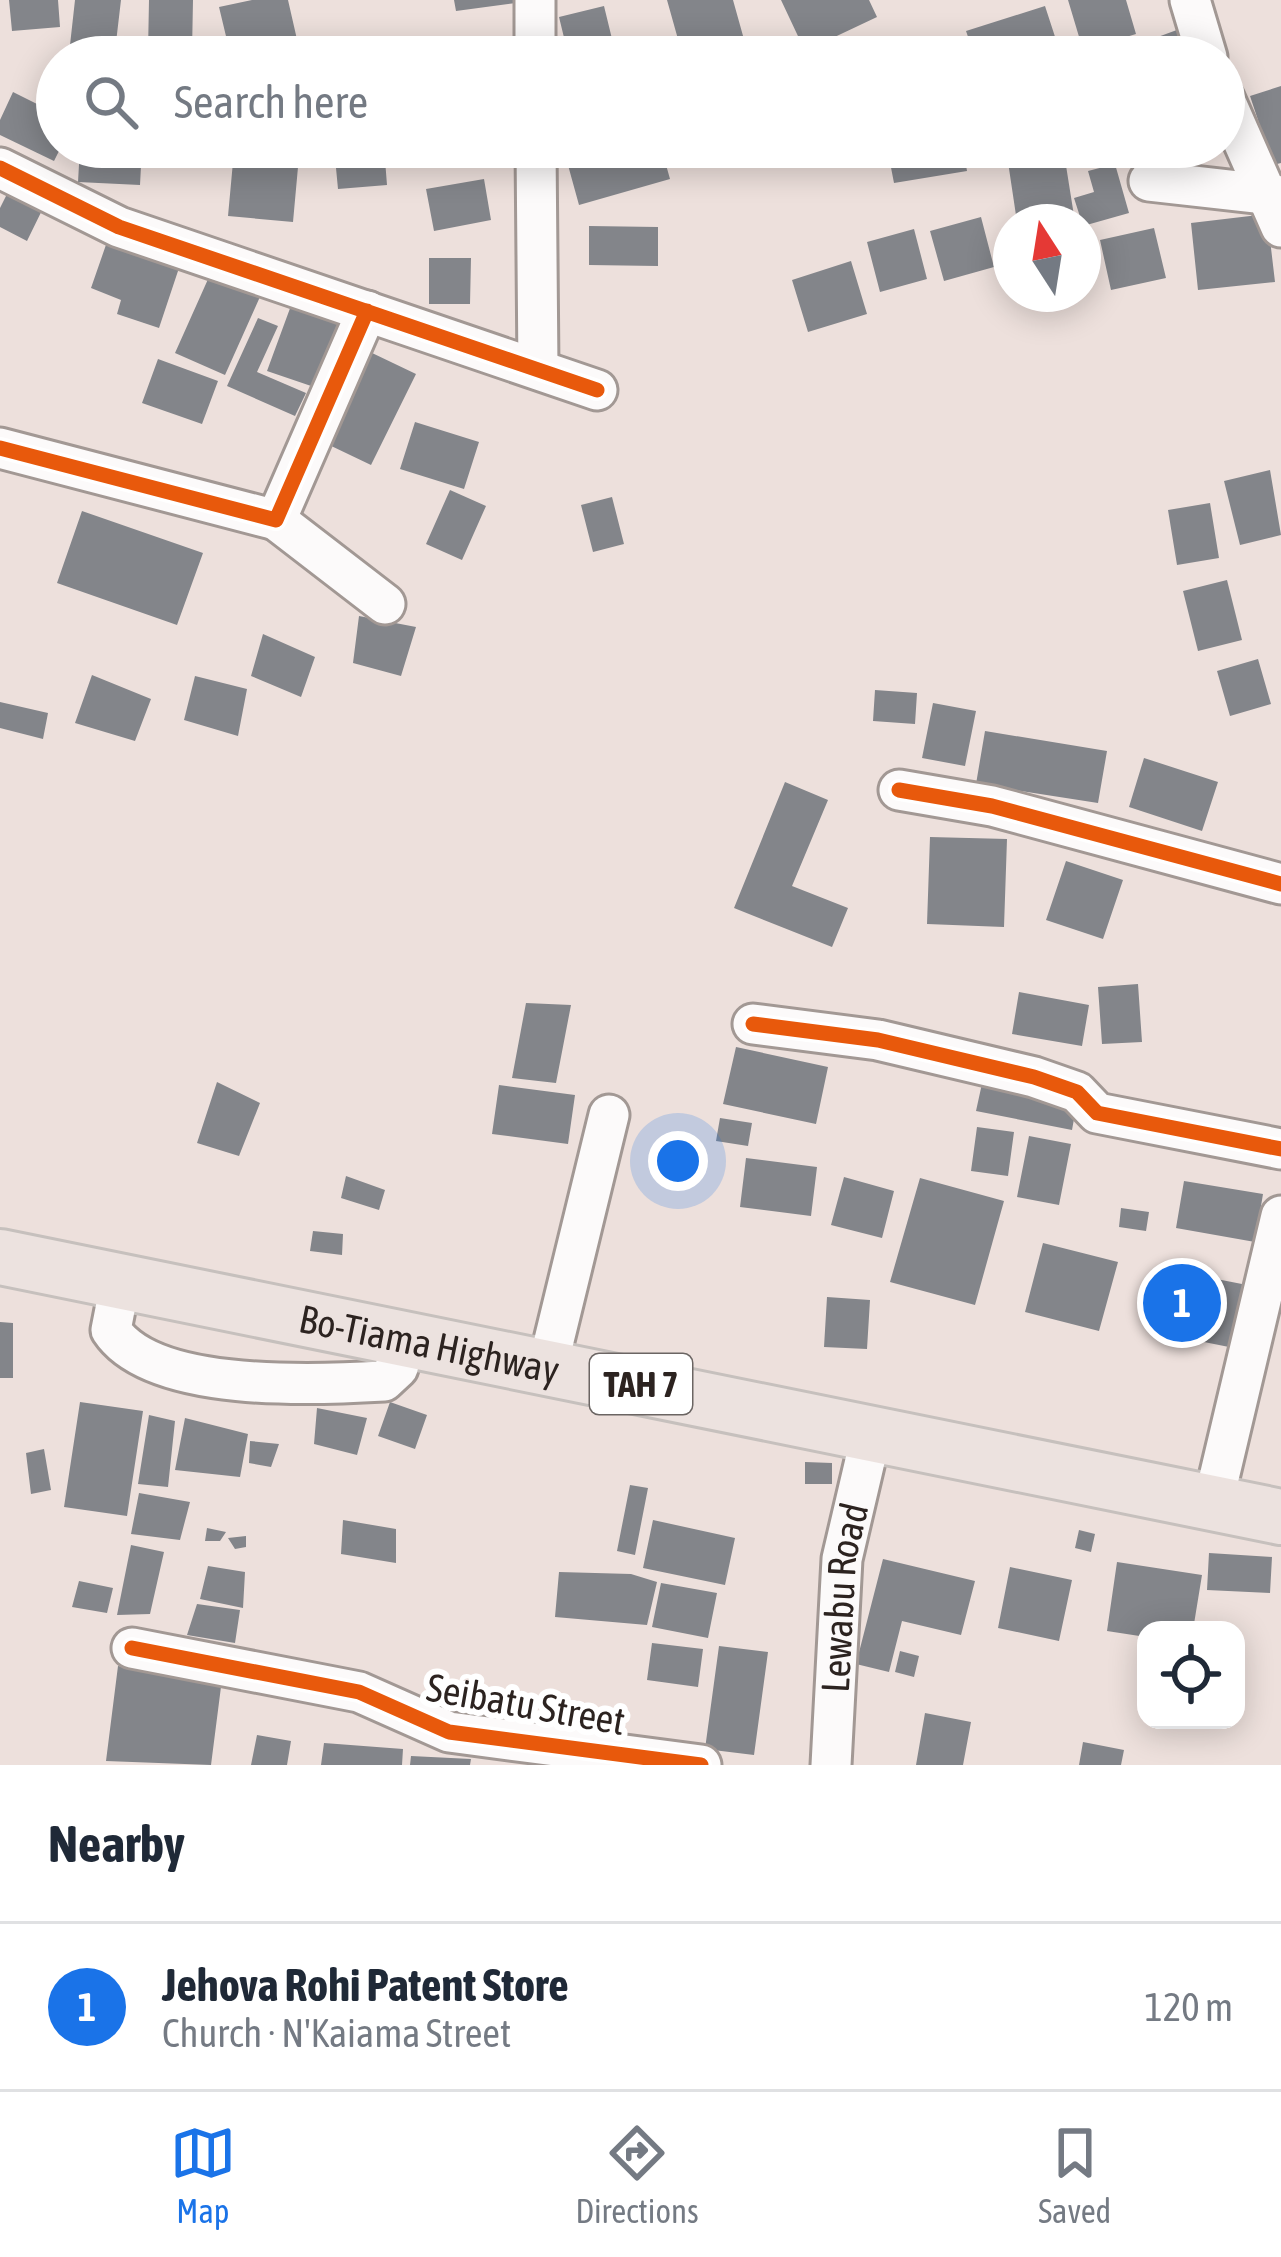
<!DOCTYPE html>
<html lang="en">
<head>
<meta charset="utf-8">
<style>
	:root { --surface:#fff; --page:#f2f2f3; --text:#1f2937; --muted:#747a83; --line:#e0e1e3; --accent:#1a73e8 }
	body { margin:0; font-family:"Asap Condensed",sans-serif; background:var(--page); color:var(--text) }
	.controls { position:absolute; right:36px; bottom:36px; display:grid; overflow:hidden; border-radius:24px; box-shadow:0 6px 30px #0003 }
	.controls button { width:108px; height:108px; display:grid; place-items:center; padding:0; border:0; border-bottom:3px solid var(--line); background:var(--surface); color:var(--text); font:60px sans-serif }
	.compass { position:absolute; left:993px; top:204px; width:108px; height:108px; border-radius:50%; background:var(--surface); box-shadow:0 6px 30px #0003; rotate:348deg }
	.you { position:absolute; left:678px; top:1161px; width:42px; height:42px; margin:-30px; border:9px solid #fff; border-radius:50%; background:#1a73e8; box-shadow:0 0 0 18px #1a73e833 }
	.badge { display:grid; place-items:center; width:78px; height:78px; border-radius:50%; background:var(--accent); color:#fff; font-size:39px; font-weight:700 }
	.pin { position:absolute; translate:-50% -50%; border:6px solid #fff; box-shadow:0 3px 12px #0006 }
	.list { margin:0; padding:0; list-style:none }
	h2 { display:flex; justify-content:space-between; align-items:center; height:156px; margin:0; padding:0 48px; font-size:51px }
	h2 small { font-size:39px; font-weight:400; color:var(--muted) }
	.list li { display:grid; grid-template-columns:78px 1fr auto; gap:36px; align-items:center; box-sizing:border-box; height:168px; padding:0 48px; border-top:3px solid var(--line) }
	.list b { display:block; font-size:45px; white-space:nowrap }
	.list p { margin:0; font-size:39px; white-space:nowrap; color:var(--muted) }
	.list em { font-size:39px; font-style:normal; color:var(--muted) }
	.icon { flex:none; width:66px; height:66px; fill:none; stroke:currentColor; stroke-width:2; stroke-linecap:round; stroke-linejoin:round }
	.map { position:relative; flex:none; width:1281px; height:1765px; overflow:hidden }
	.search { position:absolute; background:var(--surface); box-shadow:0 6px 30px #0003; left:36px; right:36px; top:36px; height:132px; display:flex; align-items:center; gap:30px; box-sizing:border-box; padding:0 42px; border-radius:66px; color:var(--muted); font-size:45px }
	.sheet { height:324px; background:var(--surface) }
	nav { display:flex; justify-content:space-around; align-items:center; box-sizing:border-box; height:168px; border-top:3px solid var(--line); background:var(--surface); font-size:33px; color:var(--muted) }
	nav a { display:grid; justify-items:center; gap:6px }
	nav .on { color:var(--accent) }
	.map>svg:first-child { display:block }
</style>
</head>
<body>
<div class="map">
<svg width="1281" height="1765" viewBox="0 0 1281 1765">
	<rect width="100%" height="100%" fill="#ede0dc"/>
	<!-- building -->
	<path fill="#83858a" d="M9 0H58L60 27 12 31Z
		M75 0H121L115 51 70 45Z
		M149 0H193L192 52H148Z
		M252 0H288L301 57H231L219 7Z
		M454 0H516V3L456 11Z
		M667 0H733L745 43 683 57Z
		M781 0H869L877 17 805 51Z
		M1068 0H1126L1136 34 1083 50Z
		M604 6 613 43 568 54 559 17Z
		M1045 6 1059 49 1035 57H975L966 31Z
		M1185 27 1197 57H1128L1125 49Z
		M1281 86V163L1273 165 1250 96Z
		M13 92 57 114V147H61L54 161 0 135V120Z
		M80 147H142L140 185 78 182Z
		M334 147H384L387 185 338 189Z
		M432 147H498L492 166Z
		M563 147H661L670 179 579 205Z
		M887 147H963L967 171 894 183Z
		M988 147H1028V149L991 158Z
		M1131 147H1174V155L1131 156Z
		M234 151 299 156 293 222 228 216Z
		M1064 153 1075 222H1017L1008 162Z
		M1115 164 1129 213 1083 226 1074 198 1094 192 1088 171Z
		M484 179 491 220 434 231 426 189Z
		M13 182 48 198 27 241 0 227V208Z
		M1267 214 1275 282 1198 290 1191 223Z
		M981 217 994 267 944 281 930 231Z
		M589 226 658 227V266L589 265Z
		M1154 228 1166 278 1111 290 1100 240Z
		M914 229 927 279 880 292 867 242Z
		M108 239 180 265 159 328 117 314 121 300 91 288Z
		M429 258H471L470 304H429Z
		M851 261 867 314 808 332 792 280Z
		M213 268 263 290 225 375 175 353Z
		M296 292 345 310 317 388 267 371Z
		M258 318 278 326 257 372 306 393 295 416 227 386Z
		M370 352 416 374 371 465 325 443Z
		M158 359 218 381 202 424 142 403Z
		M415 422 479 442 464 489 400 469Z
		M1270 470 1281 535 1240 545 1224 481Z
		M450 490 486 506 462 560 426 544Z
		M612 497 624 544 593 552 581 505Z
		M1210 503 1219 558 1177 565 1168 510Z
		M82 511 203 553 177 625 57 583Z
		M1227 580 1242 640 1198 651 1183 591Z
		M359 616 416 627 401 676 353 663Z
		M263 634 315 657 301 697 251 676Z
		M1258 659 1271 704 1230 716 1217 671Z
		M92 675 151 699 135 741 75 723Z
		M195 676 247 689 238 736 184 720Z
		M875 690 917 693 915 724 873 721Z
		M0 702 48 713 43 739 0 728Z
		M933 703 976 711 965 766 922 758Z
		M985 731 1107 751 1098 803 976 784Z
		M1144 758 1218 782 1202 831 1129 807Z
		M785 782 828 800 792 886 848 908 832 947 734 908Z
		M930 837 1007 839 1004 927 927 924Z
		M1066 861 1123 880 1103 939 1046 920Z
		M1138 984 1142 1042 1102 1044 1098 987Z
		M1019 992 1089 1005 1082 1046 1012 1034Z
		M526 1003 571 1005 556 1083 512 1078Z
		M736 1047 828 1067 816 1124 723 1104Z
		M983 1079 1078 1097 1072 1130 976 1111Z
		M217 1082 260 1103 239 1156 197 1143Z
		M499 1085 575 1095 568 1144 492 1134Z
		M720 1118 752 1123 748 1146 716 1141Z
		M977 1127 1014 1132 1008 1176 971 1171Z
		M1029 1136 1071 1144 1059 1205 1017 1197Z
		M746 1158 817 1167 811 1216 740 1207Z
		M346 1176 385 1190 379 1210 341 1198Z
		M844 1177 894 1191 882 1238 831 1225Z
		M920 1178 1004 1201 975 1305 890 1282Z
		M1184 1181 1263 1194 1255 1242 1176 1228Z
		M1121 1208 1149 1212 1146 1231 1119 1227Z
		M313 1231 343 1234 342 1255 310 1251Z
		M1043 1243 1118 1262 1099 1331 1025 1312Z
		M1171 1270 1252 1286 1239 1349 1159 1333Z
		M827 1297 870 1300 867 1349 824 1347Z
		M0 1322 13 1323V1378H0Z
		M80 1402 143 1411 127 1516 64 1507Z
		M390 1402 427 1415 415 1449 378 1436Z
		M317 1408 367 1418 357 1455 314 1444Z
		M149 1415 175 1421 168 1487 138 1484Z
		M185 1418 248 1434 240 1477 175 1470Z
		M250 1441 279 1444 271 1467 249 1463Z
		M44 1449 51 1490 31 1494 26 1453Z
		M805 1462 832 1463V1484H805Z
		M630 1485 648 1488 635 1555 617 1551Z
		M139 1493 190 1502 180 1540 131 1534Z
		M343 1520 396 1529V1563L341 1554Z
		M653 1520 735 1538 725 1585 643 1568Z
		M207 1528 226 1532 220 1541H205Z
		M1079 1530 1095 1534 1091 1552 1075 1548Z
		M246 1536V1547L235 1549 228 1538Z
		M131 1545 164 1552 150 1614 117 1615Z
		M1209 1553 1272 1557 1270 1593 1207 1590Z
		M883 1559 975 1581 961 1635 902 1621 889 1672 856 1664Z
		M1117 1562 1202 1575 1193 1630H1146V1637L1107 1631Z
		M208 1566 245 1572 243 1608 200 1599Z
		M1010 1567 1072 1580 1059 1641 998 1628Z
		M559 1572 631 1574 657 1582 647 1625 555 1617Z
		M79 1581 113 1588 107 1613 72 1607Z
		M661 1583 717 1593 708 1638 652 1627Z
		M197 1604 240 1610 235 1643 187 1635Z
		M652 1643 703 1649 698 1687 647 1680Z
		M719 1646 768 1652 754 1755 705 1749Z
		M900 1651 919 1656 914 1677 895 1672Z
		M118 1666 222 1679 211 1765 106 1761Z
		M925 1713 971 1722 963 1765H916Z
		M257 1735 291 1741 287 1765H251Z
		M1083 1742 1124 1750 1121 1765H1079Z
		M324 1743 403 1749 402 1765H321Z
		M411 1756 471 1759 470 1765H410Z"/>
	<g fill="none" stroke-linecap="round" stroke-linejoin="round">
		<defs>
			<g id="minor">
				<path d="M535 0V57"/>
				<path d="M1190 0 1207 57"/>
				<path d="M1224 98 1281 227"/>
				<path d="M536 147 538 369"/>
				<path d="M0 168 119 227 597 390"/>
				<path d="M1149 181 1281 196"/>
				<path d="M0 448 276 520 367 311"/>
				<path d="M276 520 385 604"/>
				<path d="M899 790 992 806 1281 884"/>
				<path d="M753 1024 878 1040 1034 1077 1077 1092 1097 1113 1281 1149"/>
				<path d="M120 1284 111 1330C153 1393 315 1385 384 1381L398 1368 406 1338"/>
				<path d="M548 1365 609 1115"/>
				<path d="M1213 1503 1281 1216"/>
				<path d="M132 1648 359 1692 449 1732 701 1765"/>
				<path id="s1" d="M831 1765 842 1559 872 1431"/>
			</g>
			<g id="highway">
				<path id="s2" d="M0 1257 1281 1517"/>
			</g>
		</defs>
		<!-- minor casing -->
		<use href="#minor" stroke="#a29894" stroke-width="45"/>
		<!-- highway casing -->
		<use href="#highway" stroke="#c6c0bd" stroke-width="60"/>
		<!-- minor -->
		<use href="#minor" stroke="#fcfafa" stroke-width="39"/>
		<!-- highway -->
		<use href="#highway" stroke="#ece2df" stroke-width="54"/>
		<defs>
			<path id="cycleway" d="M0 168 119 227 597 390
				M0 448 276 520 367 311
				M899 790 992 806 1281 884
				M753 1024 878 1040 1034 1077 1077 1092 1097 1113 1281 1149
				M132 1648 359 1692 449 1732 701 1765"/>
		</defs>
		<!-- cycleway casing -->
		<use href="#cycleway" stroke="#fff" stroke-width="22"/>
		<!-- cycleway -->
		<use href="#cycleway" stroke="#e8590c" stroke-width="15"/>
	</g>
	<g text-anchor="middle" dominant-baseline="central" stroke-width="12" stroke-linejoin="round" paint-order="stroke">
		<!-- shield labels -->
		<rect fill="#fff" stroke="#6b6563" stroke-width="3" x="590" y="1354" width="102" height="60" rx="9"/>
		<g font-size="36" font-weight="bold" fill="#2c2320">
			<text x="641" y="1384">TAH 7</text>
		</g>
		<!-- street labels -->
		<g font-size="39" fill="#2c2320" stroke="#fff">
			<text stroke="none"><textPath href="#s2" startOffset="438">Bo-Tiama Highway</textPath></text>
			<text stroke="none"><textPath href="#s1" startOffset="168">Lewabu Road</textPath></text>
			<text transform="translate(526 1704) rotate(10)">Seibatu Street</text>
		</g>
	</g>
</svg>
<div class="controls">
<button><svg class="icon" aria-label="locate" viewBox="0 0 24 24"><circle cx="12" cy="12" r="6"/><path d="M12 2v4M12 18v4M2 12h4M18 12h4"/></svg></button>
</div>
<svg class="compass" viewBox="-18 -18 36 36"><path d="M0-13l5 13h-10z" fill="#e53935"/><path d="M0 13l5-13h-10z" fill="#747a83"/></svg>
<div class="you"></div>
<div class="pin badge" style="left:1182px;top:1303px">1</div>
<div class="search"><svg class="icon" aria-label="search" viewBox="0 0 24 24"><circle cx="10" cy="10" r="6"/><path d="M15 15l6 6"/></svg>Search here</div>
</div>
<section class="sheet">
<h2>Nearby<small></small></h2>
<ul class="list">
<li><span class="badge">1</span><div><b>Jehova Rohi Patent Store</b><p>Church · N'Kaiama Street</p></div><em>120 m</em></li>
</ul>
</section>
<nav>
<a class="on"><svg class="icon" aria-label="map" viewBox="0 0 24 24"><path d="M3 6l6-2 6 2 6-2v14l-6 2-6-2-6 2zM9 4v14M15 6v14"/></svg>Map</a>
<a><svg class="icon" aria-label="directions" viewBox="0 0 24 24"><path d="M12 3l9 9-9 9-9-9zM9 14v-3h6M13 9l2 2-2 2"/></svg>Directions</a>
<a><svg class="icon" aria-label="saved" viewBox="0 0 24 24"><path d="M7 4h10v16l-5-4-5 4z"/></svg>Saved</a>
</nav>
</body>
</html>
